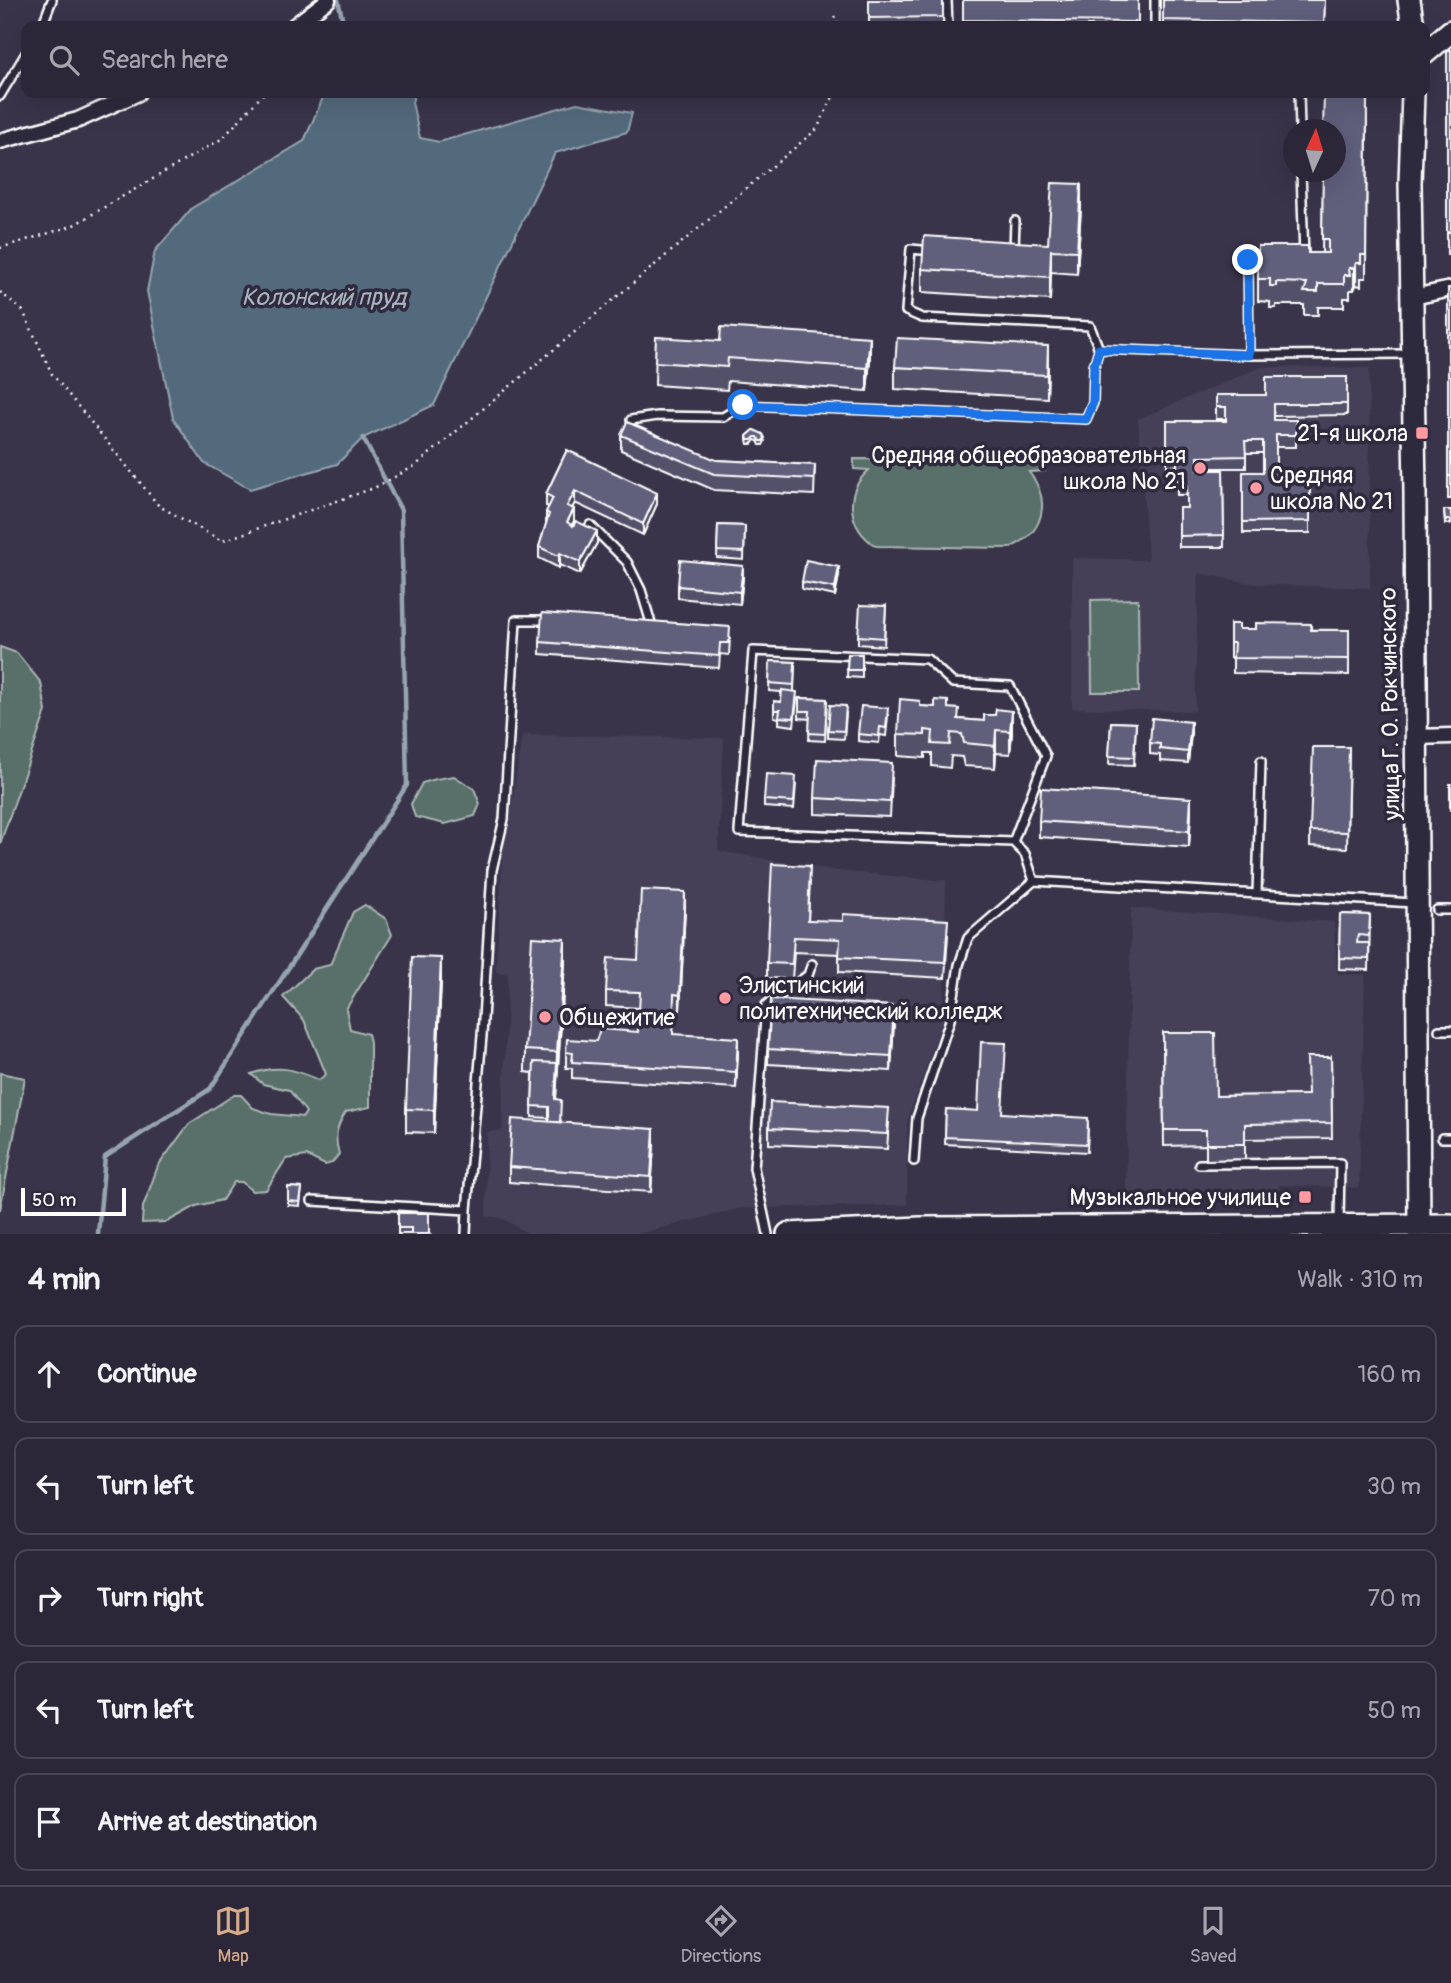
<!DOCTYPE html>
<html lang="en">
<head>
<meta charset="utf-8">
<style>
	:root { --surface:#2b2738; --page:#373343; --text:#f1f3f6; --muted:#a6a5ae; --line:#474453; --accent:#d6ab8b }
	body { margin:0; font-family:Pangolin,sans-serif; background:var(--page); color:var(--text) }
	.compass { position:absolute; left:1283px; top:119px; width:63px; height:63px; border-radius:50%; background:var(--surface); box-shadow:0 7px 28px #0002; rotate:4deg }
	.scale { position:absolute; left:21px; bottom:18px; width:105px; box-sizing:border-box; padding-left:7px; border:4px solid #fff; border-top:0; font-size:19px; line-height:24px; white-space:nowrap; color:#fff; -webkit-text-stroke:5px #2f2a3d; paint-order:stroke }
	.stop { position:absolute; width:21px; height:21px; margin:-16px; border:5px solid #1a73e8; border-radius:50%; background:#fff }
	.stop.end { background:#1a73e8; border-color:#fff; box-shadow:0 2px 7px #0008 }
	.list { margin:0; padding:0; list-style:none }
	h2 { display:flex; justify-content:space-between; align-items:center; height:91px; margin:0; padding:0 28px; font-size:30px }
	h2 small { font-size:23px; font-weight:400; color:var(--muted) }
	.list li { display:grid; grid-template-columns:46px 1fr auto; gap:21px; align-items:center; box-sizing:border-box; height:98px; margin:0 14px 14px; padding:0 14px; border:2px solid var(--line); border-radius:14px }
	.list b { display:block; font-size:26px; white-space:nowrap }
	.list em { font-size:23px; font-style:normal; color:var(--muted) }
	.icon { flex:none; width:38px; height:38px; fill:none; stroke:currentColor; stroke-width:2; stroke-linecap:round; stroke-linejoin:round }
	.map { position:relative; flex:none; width:1451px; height:1234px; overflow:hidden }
	.search { position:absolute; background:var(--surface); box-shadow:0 7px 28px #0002; left:21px; right:21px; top:21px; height:77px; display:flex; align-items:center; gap:18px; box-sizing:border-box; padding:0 24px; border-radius:14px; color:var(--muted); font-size:26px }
	.sheet { height:651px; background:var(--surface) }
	nav { display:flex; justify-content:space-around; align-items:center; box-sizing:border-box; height:98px; border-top:2px solid var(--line); background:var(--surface); font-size:19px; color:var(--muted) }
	nav a { display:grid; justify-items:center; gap:4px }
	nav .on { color:var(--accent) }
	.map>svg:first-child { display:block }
</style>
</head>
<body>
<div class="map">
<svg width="1451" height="1234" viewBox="0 0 1451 1234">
	<rect width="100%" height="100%" fill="#39344a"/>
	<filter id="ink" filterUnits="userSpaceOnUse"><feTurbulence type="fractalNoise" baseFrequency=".0143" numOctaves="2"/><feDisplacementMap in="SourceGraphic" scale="14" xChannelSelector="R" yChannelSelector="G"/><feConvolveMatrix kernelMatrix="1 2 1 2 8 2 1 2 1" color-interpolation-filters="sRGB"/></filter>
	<g filter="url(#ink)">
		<!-- built -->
		<path fill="#454159" d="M1261 367 1369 368 1370 588 1255 584 1198 573 1195 711 1072 708V558L1148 560 1138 419Z
			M522 735 724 738 718 851 838 871 946 881 943 1018 907 1122V1205L741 1208 637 1234H529L502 1218 486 1216 487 1132 502 1131 508 974 496 972 503 843 509 827Z
			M1131 908 1334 922 1337 974 1365 975 1359 1188 1279 1185 1280 1195 1126 1196Z"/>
		<!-- green -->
		<path fill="#596f69" stroke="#acb7b4" stroke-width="2" d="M854 459 1045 460V471L1029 472C1052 501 1044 534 1009 548L876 546C848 528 843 493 869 470L854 469Z
			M1138 599 1139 692H1092L1091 600Z
			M0 647 17 653 41 683 46 711 0 844Z
			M454 776 474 789 480 804 475 816 445 824 415 817 411 804 422 783 436 779Z
			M365 905 386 919 392 935 346 1009 350 1029 368 1034 370 1042V1107L346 1112C336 1127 334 1137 339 1154L332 1163 325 1165 307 1156 286 1159 266 1190 252 1191 242 1182H234L222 1200 196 1206 167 1222 142 1223 143 1207 158 1166 189 1124 234 1095H241L253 1108 271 1114 303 1117 306 1112 289 1090 263 1084 251 1074C278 1064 294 1069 319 1080L326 1074 304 1020 283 997 313 969 330 965 353 912Z
			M0 1073 25 1078 0 1210Z"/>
		<!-- water -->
		<path fill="#52697c" stroke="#97a5b0" stroke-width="2" d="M325 93H415L412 102 420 138 439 142 577 103 632 113 627 132 555 153 434 405 363 438 337 464 250 489 204 463 173 418 147 291 155 251 192 208 304 141Z"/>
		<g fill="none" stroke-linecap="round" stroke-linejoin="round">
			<!-- stream -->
			<path stroke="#97a5b0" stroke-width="4.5" d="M338 0 344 26
				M98 1234 105 1157 210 1089 407 785 401 510 363 438"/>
			<defs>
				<path id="lane" d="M947 0 948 26
					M42 26 52 0
					M1155 26V0
					M1299 93 1300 130
					M0 96 26 53
					M1301 172 1304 255
					M1014 249 1015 221
					M932 251 911 249 906 311 922 318 1090 326 1099 349
					M1249 355 1248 260 1266 259
					M631 420 657 416 723 417 743 405 1086 419 1093 403 1094 366 1099 349 1249 355 1411 354
					M590 525 627 562 641 590 651 623
					M1013 842 1046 756 1010 686 953 683 927 659 753 651 739 832 1013 842 1025 854 1034 881 1414 903
					M1257 894 1261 761
					M1437 910H1451
					M1439 1030H1451
					M1442 1138H1451
					M914 1161 917 1118 950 1020 959 965 968 938 1034 881
					M1199 1164 1340 1163 1339 1224
					M312 1201 467 1210 466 1234
					M467 1210 482 1036 492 870 504 819 516 620H549
					M768 1234 754 1168 766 1005 808 975 812 964"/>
				<path id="street" d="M294 26 328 0
					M0 141 78 120 138 93
					M1413 297 1451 289
					M1416 737 1451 736"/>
				<path id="secondary" d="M1409 0 1413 26
					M1425 53 1451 31
					M1413 93 1410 183 1415 492 1419 1234
					M788 1234 920 1228 1451 1225"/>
			</defs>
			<!-- lane casing -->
			<use href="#lane" stroke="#fff" stroke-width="12"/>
			<!-- street casing -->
			<use href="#street" stroke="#fff" stroke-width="19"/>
			<!-- secondary casing -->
			<use href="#secondary" stroke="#fff" stroke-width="26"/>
			<!-- path -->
			<path stroke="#fff" stroke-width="2.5" stroke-dasharray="2 5" stroke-linecap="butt" d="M834 16 839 26
				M0 248 72 226 223 138 264 93
				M0 292 23 311 52 374 159 506 222 541 374 488 415 466 817 129 835 93"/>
			<!-- lane -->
			<use href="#lane" stroke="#2f2a3d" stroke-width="7"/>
			<!-- street -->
			<use href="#street" stroke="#2f2a3d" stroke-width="14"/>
			<!-- secondary -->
			<use href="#secondary" stroke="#2f2a3d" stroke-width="21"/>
		</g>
		<!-- wall -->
		<path fill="#53516b" stroke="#fff" stroke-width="2" d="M869 0H943V26H869Z
			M963 0H1138V26H963Z
			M1163 0H1325L1324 26H1163Z
			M1447 50H1451V255H1447Z
			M1367 93 1366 278H1361V286L1356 285 1354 290H1350V298H1344V307H1318V315H1304V305H1276V308H1270V302L1258 301V246L1308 253H1322L1323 172Z
			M1081 207 1077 274 1051 272 1050 300 922 292V269L1048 244Z
			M1448 288H1451V499H1448Z
			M656 337 870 360 867 391 728 381 727 390 655 385Z
			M895 367 1048 368 1047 398 895 389Z
			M1347 377V415L1274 416V420H1296V447H1276V472H1310V533H1243V472H1263V453H1246V468H1198V470H1223L1224 547H1179V508H1187V495H1177V466H1167V421H1226V419H1216V395H1266Z
			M754 430 765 441 763 445H760L758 441 755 440 752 444H748L747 440V436Z
			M621 435 716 460 815 465 814 495 714 490 621 450Z
			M567 450 657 504 643 535 575 503 572 508 574 521 572 525 597 543 580 574 560 565 559 568 539 558V547L546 524V512L549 507 546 506V494Z
			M1444 510H1451V524H1445Z
			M718 525 745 526 744 560 717 558Z
			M839 575 835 596 802 589V582Z
			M743 578 740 604 678 598V586Z
			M886 606 884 646 858 644V636Z
			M1230 624 1239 629 1349 630V675L1233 673V658H1230Z
			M730 638 729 655 720 654 719 668 540 654V642Z
			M848 654H862V678L847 677Z
			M770 661 795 662 794 691 797 699 794 726 779 724V718L774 717V710L781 702V692L769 691Z
			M799 698 827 699 825 741 809 740 810 719 799 718Z
			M920 706 948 708 959 719 984 721 995 715 1012 733 1010 754 996 753 995 768 964 766 962 757 951 756 950 768 932 766V753H925V758L898 756V734Z
			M846 714 844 739 828 738V730Z
			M888 716 886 736 880 735 879 743 858 741V734Z
			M1111 722 1136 723 1134 765 1109 764Z
			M1191 733 1188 763 1160 761V755L1150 754V743Z
			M1349 747 1347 848 1310 846V831Z
			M892 778 890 817 815 814V798Z
			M796 784 794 809 764 807V800Z
			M1191 813 1189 847 1039 837V821Z
			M810 881 808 920 948 935 945 978 839 972V954L794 952 792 979 767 978V963Z
			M685 908 680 1010H674L673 1034 738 1053 736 1088 572 1078V1068H566V1052L596 1041 638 1032 639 1008 606 1006V991L638 960Z
			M1340 914 1370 915 1369 970 1339 969Z
			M565 962 556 1099 561 1122 654 1144 651 1192 509 1182V1167L549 1122V1118L532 1117 533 1073 525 1072V1050Z
			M441 981 434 1133 406 1132V1109Z
			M894 1021 891 1071 768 1064V1049Z
			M1163 1033 1216 1096 1308 1095 1331 1057 1332 1138 1245 1139V1159L1206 1160V1145L1164 1146Z
			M946 1109 1002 1113 1088 1125 1087 1152 945 1144Z
			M889 1123 887 1149 769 1144V1128Z
			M288 1187 302 1188 300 1206 288 1205Z
			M398 1213 429 1234H398Z"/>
		<!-- shaded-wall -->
		<path fill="#444257" stroke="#fff" stroke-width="2" d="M1081 184V207L1077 274V251Z
			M1051 250V272L1050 300V277Z
			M1356 263V285L1354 290V268Z
			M870 337V360L867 391V368Z
			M1048 346V368L1047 398V375Z
			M575 491V503L567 517V506Z
			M657 493V504L643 535V524Z
			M574 509V521L567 533V522Z
			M597 531V543L580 574V562Z
			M560 553V565L559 568V556Z
			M743 566V578L740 604V592Z
			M839 567V575L835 596V588Z
			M1012 711V733L1010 754V731Z
			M1191 722V733L1188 763V752Z
			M996 730V753L995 768V746Z
			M1191 798V813L1189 847V831Z
			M685 892V908L680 1010V995Z
			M565 939V962L555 1111 557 1052Z
			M441 958V981L434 1133V1110Z
			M894 1006V1021L891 1071V1056Z
			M738 1038V1053L736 1088V1072Z
			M654 1129V1144L651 1192V1177Z"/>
		<!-- building -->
		<path fill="#615e7c" stroke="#fff" stroke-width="2" d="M869 0H943V17L869 18Z
			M963 0H1138V22L963 20Z
			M1163 0H1325L1324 23 1163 20Z
			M1447 50H1451V232H1447Z
			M1324 93H1367L1366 255H1361V263H1356L1354 268H1349L1350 275H1344V284H1318V292H1304L1307 283 1276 282V286H1270V279H1258V246H1308V253H1328V239H1322L1323 172H1335V130H1323Z
			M1052 183 1081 184 1077 251 1051 250 1050 277 922 269 924 236 1048 244Z
			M1448 288H1451V476H1448Z
			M721 327 870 337 867 368 728 358 727 367 655 362 656 337 720 341Z
			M897 338 1048 346 1047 375 895 367Z
			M1266 377H1347V404H1274V420H1296V435H1276V472H1310V521L1243 522V472H1263V441H1245L1246 456 1198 457V470H1223L1224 535 1179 536V508H1187V484H1177V454L1167 455V421H1226V407H1216V395H1266Z
			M627 422 716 460 815 465 814 479 714 474 621 435Z
			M754 430 763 434 765 438 763 441H760L758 437H755L752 440H748L747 436Z
			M567 450 657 493 643 524 575 491 567 506 574 509 567 522 573 526 576 521 597 531 580 562 560 553 559 556 539 547 549 514 546 512 553 498 546 494Z
			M1444 510H1451V520H1445Z
			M718 525 745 526 744 552 717 551Z
			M680 560 743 566 740 592 678 586Z
			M806 560 839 567 835 588 802 582Z
			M860 605 886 606 884 638 858 636Z
			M542 613 730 627 729 643H720L719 656 540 642Z
			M1256 623 1311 624V630H1349V659L1233 658 1234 643H1230V624H1239V629H1256Z
			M848 654H862V670H847Z
			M770 661 795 662 794 685 769 683Z
			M782 690 797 692 794 718 779 717 780 710H774V701L781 702Z
			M799 698 827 699 825 734 809 733 810 711H799Z
			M900 699 920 701V706L935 707V700L948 701V708L959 709 958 719 984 721V715H995L996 709 1012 711 1010 731 996 730 995 746 964 743 962 734 951 733 950 745 932 744 933 731 925 730V735L898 734Z
			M830 705 846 706 844 731 828 730Z
			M861 706 888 708 886 728 880 727 879 736 858 734Z
			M1152 718 1191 722 1188 752 1160 749V744L1150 743Z
			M1111 722 1136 723 1134 757 1109 756Z
			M1313 747H1349L1347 832 1310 831Z
			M817 759 892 763 890 802 815 798Z
			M766 774 796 776 794 802 764 800Z
			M1450 784H1451V810H1450Z
			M1041 788 1191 798 1189 831 1039 821Z
			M772 864 810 866 808 920 843 921V914L948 920 945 962 839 957 840 939 794 937 792 964 767 963Z
			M641 890 685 892 680 995 674 994 673 1034 738 1038 736 1072 572 1062 573 1053 566 1052 567 1039 596 1041 600 1029 638 1032 640 992 606 991 608 958 638 960Z
			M1340 914 1370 915 1369 936 1358 935 1357 943H1369V959L1339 958Z
			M532 937 565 939 557 1052 525 1050Z
			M412 957 441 958 434 1110 406 1109Z
			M771 999 894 1006 891 1056 768 1049Z
			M1163 1033H1215L1216 1096 1308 1095 1307 1057H1331L1332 1123 1245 1124V1144H1206V1130H1164Z
			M981 1042 1006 1043 1002 1113 1088 1118 1087 1144 945 1137 946 1109 978 1111Z
			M534 1062 557 1063 555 1099 561 1100 560 1122H549V1107L532 1106Z
			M770 1102 889 1108 887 1134 769 1128Z
			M512 1119 654 1129 651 1177 509 1167Z
			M288 1187 302 1188 300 1202 288 1201Z
			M398 1213H429V1234H411V1228H398Z"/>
	</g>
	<g fill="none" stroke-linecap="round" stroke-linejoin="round" filter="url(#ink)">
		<!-- route -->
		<path stroke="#1a73e8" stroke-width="9" d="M743 405 1086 419 1093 402 1094 366 1099 349 1249 355 1248 260"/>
	</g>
	<!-- markers -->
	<g fill="#ff9aa2" stroke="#2f2a3d" stroke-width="2.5">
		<rect x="1415" y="426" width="14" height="14" rx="3.5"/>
		<circle cx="1200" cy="468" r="7"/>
		<circle cx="1256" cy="488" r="7"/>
		<circle cx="725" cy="998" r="7"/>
		<circle cx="545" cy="1017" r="7"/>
		<rect x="1298" y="1190" width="14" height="14" rx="3.5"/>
	</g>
	<g text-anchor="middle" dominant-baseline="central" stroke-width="7" stroke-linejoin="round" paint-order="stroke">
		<!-- poi labels -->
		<g font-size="23" fill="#fff" stroke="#2f2a3d" text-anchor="end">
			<text x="1408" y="433">21-я школа</text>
			<text x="1186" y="455">Средняя общеобразовательная<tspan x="1186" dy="26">школа № 21</tspan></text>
			<text x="1270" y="475" text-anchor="start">Средняя<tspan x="1270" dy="26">школа № 21</tspan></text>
			<text x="739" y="985" text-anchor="start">Элистинский<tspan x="739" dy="26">политехнический колледж</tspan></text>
			<text x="559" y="1017" text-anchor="start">Общежитие</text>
			<text x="1291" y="1197">Музыкальное училище</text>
		</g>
		<!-- street labels -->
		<g font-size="23" fill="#fff" stroke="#2f2a3d">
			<text transform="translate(1390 704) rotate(-91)">улица Г. О. Рокчинского</text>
		</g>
		<!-- water labels -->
		<g font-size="24" font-style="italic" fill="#a8b4be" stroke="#2f2a3d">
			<text x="324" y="297">Колонский пруд</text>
		</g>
	</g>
</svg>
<svg class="compass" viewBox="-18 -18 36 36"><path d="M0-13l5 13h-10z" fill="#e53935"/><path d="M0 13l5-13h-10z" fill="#a6a5ae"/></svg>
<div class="scale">50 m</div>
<div class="stop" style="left:743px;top:405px"></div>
<div class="stop end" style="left:1248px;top:260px"></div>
<div class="search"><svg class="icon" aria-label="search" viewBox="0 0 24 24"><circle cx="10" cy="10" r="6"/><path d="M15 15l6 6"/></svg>Search here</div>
</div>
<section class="sheet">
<h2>4 min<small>Walk · 310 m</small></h2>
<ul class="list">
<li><svg class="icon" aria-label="ahead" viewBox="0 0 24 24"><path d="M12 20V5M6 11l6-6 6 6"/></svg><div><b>Continue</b></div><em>160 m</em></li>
<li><svg class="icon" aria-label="left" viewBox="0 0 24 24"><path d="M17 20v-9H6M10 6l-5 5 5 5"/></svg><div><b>Turn left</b></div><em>30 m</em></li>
<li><svg class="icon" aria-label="right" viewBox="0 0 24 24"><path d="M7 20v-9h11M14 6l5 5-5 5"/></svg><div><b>Turn right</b></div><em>70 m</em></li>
<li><svg class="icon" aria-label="left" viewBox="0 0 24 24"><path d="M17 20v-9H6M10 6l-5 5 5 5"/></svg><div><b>Turn left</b></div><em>50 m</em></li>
<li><svg class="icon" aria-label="arrive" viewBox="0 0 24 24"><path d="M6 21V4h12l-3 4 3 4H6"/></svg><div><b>Arrive at destination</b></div></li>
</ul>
</section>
<nav>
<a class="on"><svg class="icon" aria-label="map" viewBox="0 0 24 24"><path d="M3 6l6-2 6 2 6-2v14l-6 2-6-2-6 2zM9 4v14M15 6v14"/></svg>Map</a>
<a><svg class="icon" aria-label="directions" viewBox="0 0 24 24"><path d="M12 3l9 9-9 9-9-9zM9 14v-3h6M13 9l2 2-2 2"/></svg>Directions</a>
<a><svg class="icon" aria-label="saved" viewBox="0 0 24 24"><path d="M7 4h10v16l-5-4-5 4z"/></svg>Saved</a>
</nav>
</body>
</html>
